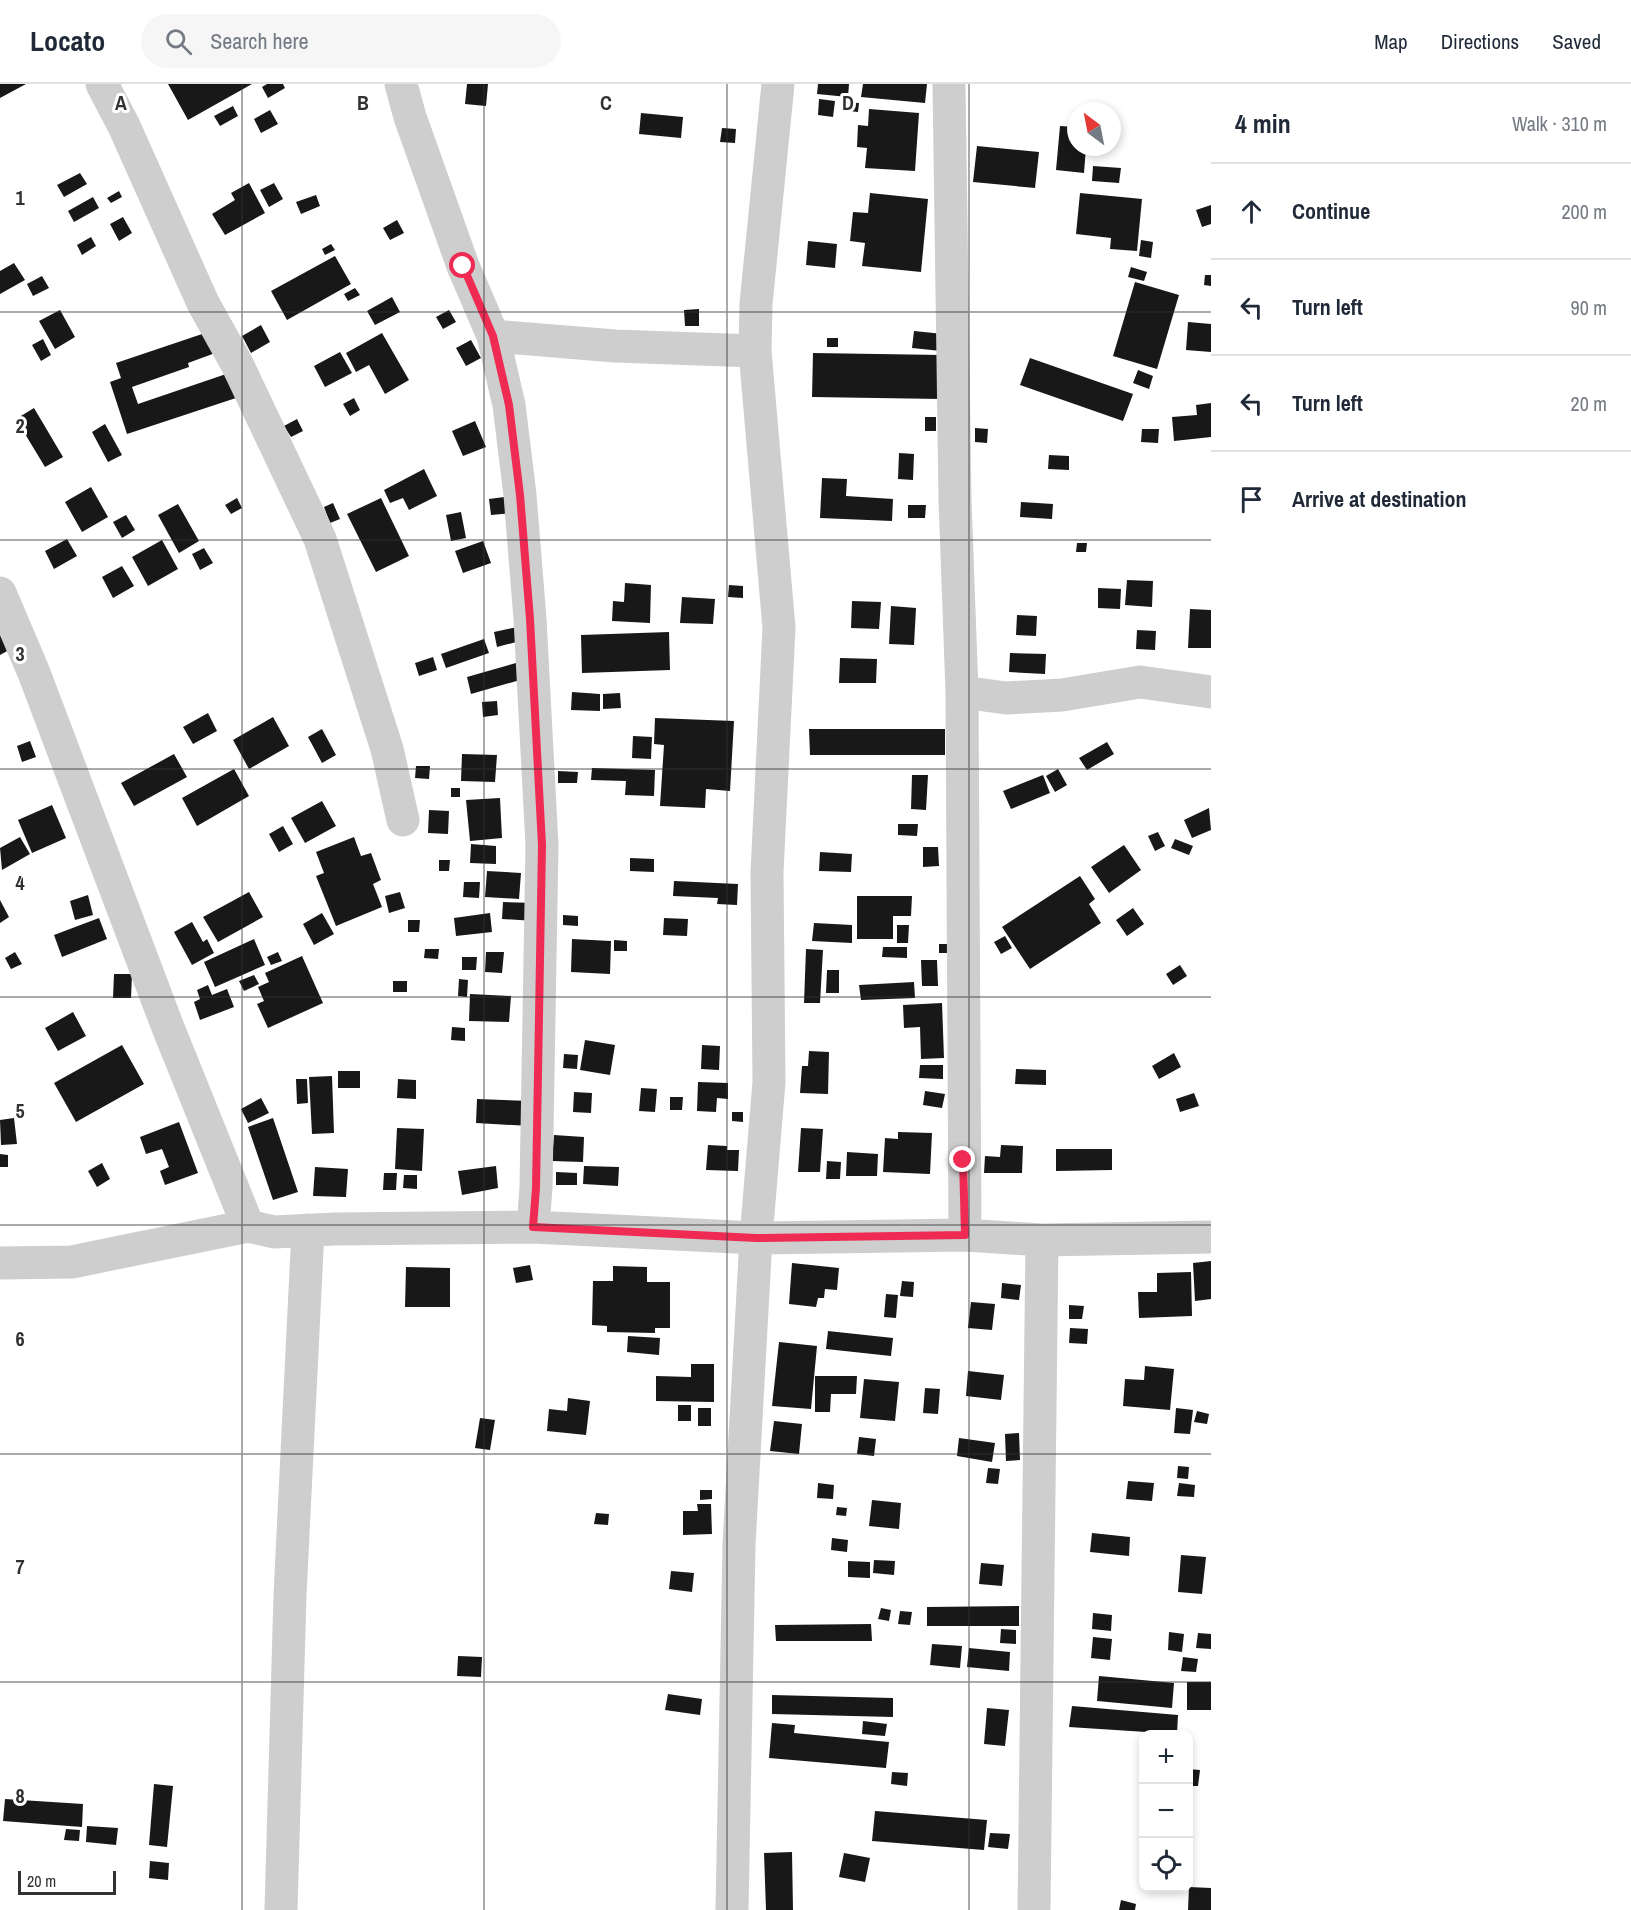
<!DOCTYPE html>
<html lang="en">
<head>
<meta charset="utf-8">
<style>
	:root { --surface:#fff; --page:#f6f6f7; --text:#1f2937; --muted:#747a83; --line:#e0e1e3 }
	body { margin:0; font-family:"Archivo Narrow",sans-serif; background:var(--page); color:var(--text) }
	.controls { position:absolute; right:18px; bottom:18px; display:grid; overflow:hidden; border-radius:12px; box-shadow:0 3px 9px #0003 }
	.controls button { width:54px; height:54px; display:grid; place-items:center; padding:0; border:0; border-bottom:2px solid var(--line); background:var(--surface); color:var(--text); font:30px sans-serif }
	.compass { position:absolute; left:1067px; top:18px; width:54px; height:54px; border-radius:50%; background:var(--surface); box-shadow:0 3px 9px #0003; rotate:328deg }
	.scale { position:absolute; left:18px; bottom:15px; width:98px; box-sizing:border-box; padding-left:6px; border:3px solid #313131; border-top:0; font-size:16px; line-height:21px; white-space:nowrap; color:#313131; -webkit-text-stroke:4px #fff; paint-order:stroke }
	.stop { position:absolute; width:18px; height:18px; margin:-14px; border:4px solid #ef2b53; border-radius:50%; background:#fff }
	.stop.end { background:#ef2b53; border-color:#fff; box-shadow:0 2px 6px #0008 }
	.list { margin:0; padding:0; list-style:none }
	h2 { display:flex; justify-content:space-between; align-items:center; height:78px; margin:0; padding:0 24px; font-size:26px }
	h2 small { font-size:20px; font-weight:400; color:var(--muted) }
	.list li { display:grid; grid-template-columns:39px 1fr auto; gap:18px; align-items:center; box-sizing:border-box; height:96px; padding:0 24px; border-top:2px solid var(--line) }
	.list b { display:block; font-size:22px; white-space:nowrap }
	.list em { font-size:20px; font-style:normal; color:var(--muted) }
	.icon { flex:none; width:33px; height:33px; fill:none; stroke:currentColor; stroke-width:2; stroke-linecap:round; stroke-linejoin:round }
	.map { position:relative; flex:none; width:1211px; height:1826px; overflow:hidden }
	header { display:flex; align-items:center; gap:36px; box-sizing:border-box; height:84px; padding:0 30px; background:var(--surface); border-bottom:2px solid var(--line) }
	header strong { font-size:28px }
	nav { display:flex; gap:33px; margin-inline-start:auto; font-size:21px }
	.search { width:420px; height:54px; background:var(--page); display:flex; align-items:center; gap:15px; box-sizing:border-box; padding:0 21px; border-radius:33px; color:var(--muted); font-size:22px }
	main { display:flex }
	aside { flex:1; background:var(--surface) }
	.map>svg:first-child { display:block }
</style>
</head>
<body>
<header>
<strong>Locato</strong>
<div class="search"><svg class="icon" aria-label="search" viewBox="0 0 24 24"><circle cx="10" cy="10" r="6"/><path d="M15 15l6 6"/></svg>Search here</div>
<nav><a>Map</a><a>Directions</a><a>Saved</a></nav>
</header>
<main>
<div class="map">
<svg width="1211" height="1826" viewBox="0 0 1211 1826">
	<rect width="100%" height="100%" fill="#fff"/>
	<!-- building -->
	<path fill="#181818" d="M0 0H26L0 14Z
		M168 0H252L188 36Z
		M267 0H283L285 4 268 14 262 3Z
		M467 0H488L486 22 465 20Z
		M818 0H849L848 13 817 10Z
		M863 0H927L925 19 861 13Z
		M819 15 835 17 833 33 818 31Z
		M842 18 859 19 858 28 841 26Z
		M233 22 238 32 220 42 214 32Z
		M869 25 919 29 915 87 865 84 867 64 857 63 858 41 868 42Z
		M270 26 278 40 261 49 254 35Z
		M641 29 683 33 681 54 639 50Z
		M1060 42 1076 43V63H1086L1084 89 1056 86Z
		M722 44 736 45 735 59 720 58Z
		M977 62 1039 68 1035 104 973 98Z
		M1093 82 1121 84 1119 99 1092 97Z
		M80 89 87 100 64 113 57 101Z
		M249 99 265 129 225 151 212 130 235 116 231 109Z
		M274 99 283 115 269 123 260 106Z
		M119 107 122 113 111 119 107 114Z
		M870 109 928 115 921 188 862 182 865 159 850 157 853 128 868 129Z
		M1080 109 1142 115 1137 167 1110 165 1111 154 1076 150Z
		M316 111 320 122 301 130 296 118Z
		M93 113 99 124 74 138 68 127Z
		M1211 121V140L1202 143 1196 126Z
		M123 133 132 149 119 157 110 140Z
		M397 136 404 149 390 156 383 144Z
		M91 153 96 162 82 171 77 161Z
		M1141 156 1153 158 1151 174 1139 172Z
		M808 157 837 160 835 184 806 181Z
		M331 160 335 166 325 171 322 165Z
		M335 172 351 200 287 236 271 207Z
		M14 179 25 196 0 210V187Z
		M1131 183 1147 188 1144 197 1128 193Z
		M1205 191H1211V202L1204 201Z
		M42 192 49 204 33 212 27 200Z
		M1135 198 1179 211 1157 285 1113 272Z
		M355 204 360 211 348 217 344 210Z
		M392 213 400 228 375 241 367 227Z
		M699 225V242H685L684 226Z
		M60 226 75 253 55 265 39 237Z
		M449 226 456 238 443 245 436 233Z
		M1188 238 1211 240V268L1186 266Z
		M261 241 270 258 251 269 242 252Z
		M211 247 218 268 188 279 189 283 132 303 138 320 232 288 239 313 127 350 110 298 121 294 116 279Z
		M914 247 943 250 941 267 912 264Z
		M382 249 409 296 385 310 369 281 356 288 346 269Z
		M827 254H838V263H827Z
		M43 255 51 271 41 277 32 261Z
		M471 256 481 274 466 282 456 264Z
		M340 268 352 289 325 303 314 282Z
		M813 269 942 271 941 315 812 313Z
		M1030 274 1133 310 1123 337 1020 301Z
		M1138 286 1153 292 1149 305 1133 299Z
		M354 314 360 326 350 332 343 320Z
		M1211 319V353L1174 357 1172 333 1197 331 1196 321Z
		M34 324 63 373 45 383 16 335Z
		M925 333H936V347H925Z
		M297 335 303 347 291 353 284 342Z
		M475 337 486 363 463 372 452 347Z
		M105 340 122 371 108 378 92 348Z
		M975 344 988 345 987 359 975 358Z
		M1142 345H1159L1158 359 1141 358Z
		M899 369 914 370 913 396 898 395Z
		M1049 371 1069 372V386L1048 385Z
		M424 385 437 412 409 426 403 414 390 419 384 406Z
		M822 394 847 395 846 412 893 415 892 437 820 434Z
		M91 403 108 433 82 448 65 418Z
		M511 412 513 429 491 431 489 415Z
		M237 414 242 424 231 430 225 421Z
		M381 414 409 472 376 488 347 430Z
		M1021 418 1053 420 1052 435 1020 433Z
		M333 419 340 435 330 439 324 423Z
		M178 420 199 457 179 469 158 431Z
		M908 421H926L925 434H908Z
		M461 428 466 454 451 457 446 431Z
		M126 431 135 446 122 454 113 438Z
		M67 455 77 472 54 485 45 467Z
		M162 456 178 485 148 502 132 473Z
		M483 457 491 479 463 489 455 467Z
		M1077 459H1087L1086 468H1076Z
		M204 464 213 479 200 486 192 470Z
		M122 482 134 502 113 514 102 493Z
		M1127 496 1153 497 1152 523 1125 521Z
		M625 499 651 501 650 539 612 537 613 517 624 518Z
		M729 501 743 502V514L728 513Z
		M1098 504 1121 505 1120 525 1098 524Z
		M682 513 715 515 713 540 680 539Z
		M852 517 881 518 879 545 851 544Z
		M891 522 916 524 914 561 889 560Z
		M1190 525 1211 526V564H1188Z
		M1017 531 1037 532 1036 552 1016 551Z
		M517 543 520 557 497 563 494 548Z
		M1137 546 1156 547 1155 566 1136 565Z
		M669 548 670 586 582 589 581 551Z
		M0 549 9 566 0 571Z
		M484 555 489 569 446 584 441 570Z
		M1010 569 1046 570 1045 590 1009 588Z
		M433 573 437 586 419 592 415 579Z
		M840 574 877 575 876 599H839Z
		M516 579 520 596 471 610 467 593Z
		M572 608 600 610V627L571 626Z
		M620 609 621 624 603 625V610Z
		M497 617 498 631 483 633 482 618Z
		M208 629 217 647 193 660 183 643Z
		M273 633 289 662 249 685 233 656Z
		M655 634 734 637 730 707 706 705 705 724 660 722 664 661 654 660Z
		M322 645 336 671 322 679 308 653Z
		M809 645H945V671H810Z
		M633 652 652 653 651 675 632 674Z
		M30 657 36 673 22 678 17 662Z
		M1107 658 1114 670 1087 686 1079 674Z
		M174 670 187 693 134 722 121 699Z
		M462 670 497 671 495 698 461 697Z
		M416 682H430L429 695 415 694Z
		M592 684 655 686 654 712 625 711 626 697 591 696Z
		M234 685 249 712 197 742 182 714Z
		M1058 685 1067 701 1055 708 1046 692Z
		M558 687 578 688 577 699H558Z
		M912 691H928L926 726 911 725Z
		M1043 691 1050 709 1011 725 1003 707Z
		M451 704H460V713H451Z
		M500 714 502 754 470 757 466 716Z
		M322 717 336 742 305 759 291 734Z
		M52 721 66 754 32 769 18 736Z
		M1209 724 1211 746 1192 754 1184 736Z
		M429 726 449 727 448 750 428 749Z
		M898 740H918L917 752 898 751Z
		M283 742 293 760 279 768 269 750Z
		M1158 748 1165 762 1155 767 1148 752Z
		M20 753 30 770 2 786 0 764Z
		M354 753 361 772 371 769 381 796 373 800 382 823 336 842 316 792 324 789 316 768Z
		M1175 755 1193 762 1189 771 1171 764Z
		M471 760 496 762V780L470 779Z
		M1124 761 1141 786 1109 809 1091 783Z
		M923 763H938L939 782 923 783Z
		M820 768 852 770 851 788 819 787Z
		M630 774 654 775V788L630 787Z
		M439 776H450L449 787H439Z
		M487 787 521 789 519 815 485 813Z
		M1080 792 1095 815 1089 820 1101 839 1030 885 1002 843Z
		M674 797 738 800 737 821 717 820 718 814 673 812Z
		M464 798H480L479 814 463 813Z
		M249 808 263 833 218 858 203 833Z
		M400 808 405 824 389 829 385 812Z
		M88 811 93 831 75 836 70 817Z
		M857 812H912L911 832H893V855H857Z
		M0 816 9 833 0 839Z
		M503 818 536 819 535 837 502 835Z
		M1133 824 1144 840 1127 852 1116 836Z
		M322 829 334 850 314 861 303 840Z
		M490 829 492 848 456 852 454 834Z
		M563 831 578 832V842L563 841Z
		M99 834 107 855 62 873 54 851Z
		M664 834 688 835 687 852 663 851Z
		M408 836H420L419 848H408Z
		M192 838 203 858 207 855 214 869 192 881 174 848Z
		M814 839 852 841V859L812 857Z
		M897 841H909L908 859H897Z
		M1005 852 1012 864 1001 870 994 858Z
		M254 855 265 881 215 903 204 878Z
		M572 855 611 857 610 890 571 888Z
		M614 856 627 857V867H614Z
		M939 860H951L950 869H939Z
		M883 863H907V874L882 873Z
		M425 865H439L438 875 424 874Z
		M806 865 823 866 820 919H804Z
		M15 868 22 880 11 885 5 874Z
		M278 868 282 877 271 881 267 873Z
		M486 868H504L502 889 485 888Z
		M302 872 323 919 268 944 257 920 264 917 258 903 269 898 265 889Z
		M462 873H477L476 886H462Z
		M921 876H937L938 902H922Z
		M1180 881 1187 892 1173 901 1166 890Z
		M827 886H839V909H826Z
		M114 890H132L131 914H113Z
		M254 891 259 900 244 907 239 897Z
		M459 895 468 896 467 913 458 912Z
		M393 897H407V908H393Z
		M914 898 915 914 861 916 859 901Z
		M208 901 212 911 227 905 234 923 200 936 194 918 200 915 197 906Z
		M470 910 511 912 509 938 469 937Z
		M942 919 944 974 921 975 920 943 904 944 903 921Z
		M73 928 86 952 58 967 45 944Z
		M452 943 465 944V957L451 956Z
		M585 956 615 961 610 991 580 986Z
		M122 961 144 1000 76 1038 54 999Z
		M702 961 720 962 719 986 701 985Z
		M809 967 829 968 828 1010 800 1009 802 982H808Z
		M1174 969 1181 983 1159 995 1152 982Z
		M564 970 578 971 577 985 563 984Z
		M920 981H943V995L919 994Z
		M1016 985 1046 986V1001L1015 1000Z
		M338 987H360V1004H338Z
		M332 992 334 1049 312 1050 309 993Z
		M296 995H307L308 1019 297 1020Z
		M398 995 416 996V1015L397 1014Z
		M698 998 728 999V1015L717 1014 716 1028 697 1027Z
		M641 1004 657 1005 655 1028 639 1027Z
		M925 1007 945 1010 942 1024 923 1021Z
		M574 1008 592 1009 591 1029 573 1028Z
		M1194 1009 1199 1022 1180 1028 1176 1015Z
		M670 1013H683L682 1026H670Z
		M261 1014 269 1029 248 1039 241 1025Z
		M477 1015 532 1017 530 1042 476 1039Z
		M732 1028H743V1038L732 1037Z
		M14 1034 17 1060 1 1061 0 1036Z
		M273 1034 298 1108 273 1116 248 1043Z
		M179 1038 198 1089 165 1101 160 1087 169 1083 162 1065 146 1070 140 1053Z
		M397 1044 424 1045 422 1087 395 1085Z
		M801 1044 823 1045 820 1088H798Z
		M898 1048 932 1049 930 1090 883 1088 885 1054 898 1055Z
		M554 1051 584 1053 583 1078 552 1077Z
		M708 1061 727 1062V1066H739L738 1087 706 1086Z
		M1001 1061 1023 1062 1022 1089H984L985 1072 1000 1073Z
		M1056 1065H1112V1086L1056 1087Z
		M847 1068 878 1070 877 1092H846Z
		M0 1070 8 1071V1083H0Z
		M827 1077 841 1078 840 1095H826Z
		M102 1079 110 1095 97 1103 88 1087Z
		M496 1082 498 1104 462 1111 458 1087Z
		M584 1082 619 1083 618 1102 583 1100Z
		M315 1083 348 1085 346 1113 313 1112Z
		M556 1088 577 1089V1101H556Z
		M384 1089H397L396 1106H383Z
		M404 1091H417V1105L403 1104Z
		M1211 1177V1215L1195 1217 1193 1179Z
		M792 1179 839 1184 837 1206 825 1205 824 1214H818L816 1223 789 1220Z
		M530 1181 533 1196 516 1199 513 1184Z
		M613 1182 647 1183V1198H670V1244H655V1249L607 1248V1242L592 1241 593 1197H613Z
		M406 1183 450 1184V1223H405Z
		M1191 1188 1192 1232 1139 1234 1138 1208H1157V1189Z
		M902 1197 914 1198 913 1213 900 1212Z
		M1002 1199 1021 1201 1019 1216 1001 1214Z
		M886 1210 898 1211 896 1234 884 1233Z
		M971 1218 995 1220 992 1246 968 1244Z
		M1069 1221 1084 1222 1082 1235H1069Z
		M1070 1244 1088 1245 1087 1260 1069 1259Z
		M828 1247 893 1254 891 1272 826 1265Z
		M628 1252 660 1254 659 1271 627 1268Z
		M779 1258 817 1262 811 1325 772 1322Z
		M691 1280H714V1318L656 1317V1292L691 1293Z
		M1145 1282 1174 1285 1170 1326 1123 1322 1125 1295 1144 1296Z
		M968 1287 1004 1291 1001 1316 966 1312Z
		M815 1292H857L856 1310H831L830 1328H815Z
		M864 1295 899 1298 895 1337 860 1334Z
		M925 1304 940 1305 938 1330 923 1329Z
		M568 1314 590 1317 586 1351 547 1347 549 1325 567 1327Z
		M678 1321H691V1337H678Z
		M698 1324H711V1342H698Z
		M1176 1324 1193 1326 1190 1350 1174 1349Z
		M1197 1327 1209 1330 1207 1340 1194 1338Z
		M480 1334 495 1336 490 1366 475 1364Z
		M774 1337 802 1340 799 1370 770 1367Z
		M1019 1349 1020 1376 1006 1377 1005 1350Z
		M859 1353 876 1355 874 1372 857 1370Z
		M959 1354 995 1359 992 1378 957 1372Z
		M1178 1382 1189 1383 1188 1395 1177 1394Z
		M988 1384 1000 1385 998 1400 986 1399Z
		M1128 1397 1154 1399 1152 1417 1126 1415Z
		M818 1399 834 1401 833 1415 817 1414Z
		M1179 1399 1195 1401 1194 1413 1177 1412Z
		M700 1406H712V1415L700 1416Z
		M872 1416 901 1419 899 1445 869 1442Z
		M697 1420H711L712 1450 683 1451V1427H698Z
		M837 1423 847 1424 846 1432 836 1431Z
		M596 1429 609 1430 608 1441 594 1440Z
		M1092 1449 1130 1453 1129 1472 1090 1468Z
		M832 1454 848 1456 847 1468 831 1466Z
		M1181 1471 1206 1473 1202 1510 1178 1508Z
		M874 1476 895 1477 894 1491 873 1489Z
		M848 1477 870 1478V1494L848 1493Z
		M981 1479 1004 1481 1002 1502 979 1500Z
		M671 1487 694 1489 692 1508 669 1505Z
		M1019 1522V1542H927V1523Z
		M881 1524 891 1526 889 1537 878 1535Z
		M900 1527 912 1528 910 1541 898 1540Z
		M1093 1529 1112 1531 1111 1547 1092 1545Z
		M871 1540 872 1557H776L775 1541Z
		M1001 1545 1016 1546V1560L1000 1559Z
		M1169 1548 1184 1550 1182 1568 1168 1566Z
		M1198 1549 1211 1550V1565L1196 1564Z
		M1093 1553 1112 1555 1110 1576 1091 1574Z
		M932 1560 962 1562 960 1584 930 1581Z
		M969 1564 1010 1568 1009 1587 967 1583Z
		M458 1572 482 1573 481 1593 457 1592Z
		M1183 1573 1198 1575 1196 1588 1181 1587Z
		M1099 1592 1174 1599 1172 1624 1097 1617Z
		M1187 1598H1211V1626H1187Z
		M668 1610 702 1615 700 1631 665 1626Z
		M772 1611 893 1614V1633L772 1630Z
		M1072 1622 1178 1631 1177 1650 1069 1643Z
		M987 1624 1009 1626 1005 1662 984 1660Z
		M863 1637 887 1640 885 1652 862 1650Z
		M772 1639 795 1641 794 1649 889 1658 886 1684 769 1674Z
		M1188 1685 1200 1686 1198 1702H1188Z
		M892 1688 908 1689 907 1702 891 1700Z
		M154 1700 173 1702 167 1763 149 1761Z
		M5 1715 83 1720 82 1743 3 1737Z
		M875 1727 987 1736 984 1766 872 1757Z
		M87 1742 118 1744 116 1761 86 1758Z
		M66 1745 80 1746 79 1757 64 1756Z
		M990 1749 1010 1750 1008 1765 988 1763Z
		M792 1768 793 1826H766L764 1769Z
		M844 1769 870 1774 865 1798 839 1793Z
		M150 1777 169 1779 168 1796 149 1794Z
		M1189 1803 1211 1804V1826H1188Z
		M1121 1816 1136 1820 1135 1826H1119Z"/>
	<g fill="none" stroke-linecap="round" stroke-linejoin="round">
		<!-- street -->
		<path stroke="#cecece" stroke-width="33" d="M102 0 124 42 203 219 238 282 320 455 387 665 403 736
			M401 0 410 33 463 182 493 252 509 321 520 411 530 535 542 761 536 1104 533 1143
			M949 0 955 416 962 608 965 1151
			M493 252 615 262 755 267
			M0 509 34 589 167 941 248 1142
			M962 608 1006 614 1062 611 1140 598 1211 608
			M0 1179 72 1178 248 1142 274 1148 335 1145 533 1143 756 1154 965 1151 1042 1156 1211 1153
			M281 1826 290 1511 308 1146
			M732 1826 739 1461 756 1154 769 998 767 788 779 544 755 267 756 220 778 0
			M1034 1826 1042 1156"/>
	</g>
	<g fill="none" stroke-linecap="round" stroke-linejoin="round">
		<!-- route -->
		<path stroke="#ef2b53" stroke-width="8" d="M463 182 493 252 509 321 520 411 530 535 542 761 536 1104 533 1143 756 1154 965 1151 963 1076"/>
	</g>
	<!-- grid -->
	<path fill="none" stroke="#313131" stroke-width="1.5" stroke-opacity="0.55" d="M242 0V1826M484 0V1826M727 0V1826M969 0V1826M0 228H1211M0 456H1211M0 685H1211M0 913H1211M0 1141H1211M0 1370H1211M0 1598H1211"/>
	<g font-size="20" text-anchor="middle" font-weight="bold" fill="#313131" stroke="#fff" stroke-width="6" stroke-linejoin="round" paint-order="stroke">
		<text x="121" y="26">A</text>
		<text x="363" y="26">B</text>
		<text x="606" y="26">C</text>
		<text x="848" y="26">D</text>
		<text x="20" y="121">1</text>
		<text x="20" y="349">2</text>
		<text x="20" y="577">3</text>
		<text x="20" y="806">4</text>
		<text x="20" y="1034">5</text>
		<text x="20" y="1262">6</text>
		<text x="20" y="1490">7</text>
		<text x="20" y="1719">8</text>
	</g>
</svg>
<div class="controls">
<button>+</button>
<button>−</button>
<button><svg class="icon" aria-label="locate" viewBox="0 0 24 24"><circle cx="12" cy="12" r="6"/><path d="M12 2v4M12 18v4M2 12h4M18 12h4"/></svg></button>
</div>
<svg class="compass" viewBox="-18 -18 36 36"><path d="M0-13l5 13h-10z" fill="#e53935"/><path d="M0 13l5-13h-10z" fill="#747a83"/></svg>
<div class="scale">20 m</div>
<div class="stop" style="left:463px;top:182px"></div>
<div class="stop end" style="left:963px;top:1076px"></div>
</div>
<aside>
<h2>4 min<small>Walk · 310 m</small></h2>
<ul class="list">
<li><svg class="icon" aria-label="ahead" viewBox="0 0 24 24"><path d="M12 20V5M6 11l6-6 6 6"/></svg><div><b>Continue</b></div><em>200 m</em></li>
<li><svg class="icon" aria-label="left" viewBox="0 0 24 24"><path d="M17 20v-9H6M10 6l-5 5 5 5"/></svg><div><b>Turn left</b></div><em>90 m</em></li>
<li><svg class="icon" aria-label="left" viewBox="0 0 24 24"><path d="M17 20v-9H6M10 6l-5 5 5 5"/></svg><div><b>Turn left</b></div><em>20 m</em></li>
<li><svg class="icon" aria-label="arrive" viewBox="0 0 24 24"><path d="M6 21V4h12l-3 4 3 4H6"/></svg><div><b>Arrive at destination</b></div></li>
</ul>
</aside>
</main>
</body>
</html>
